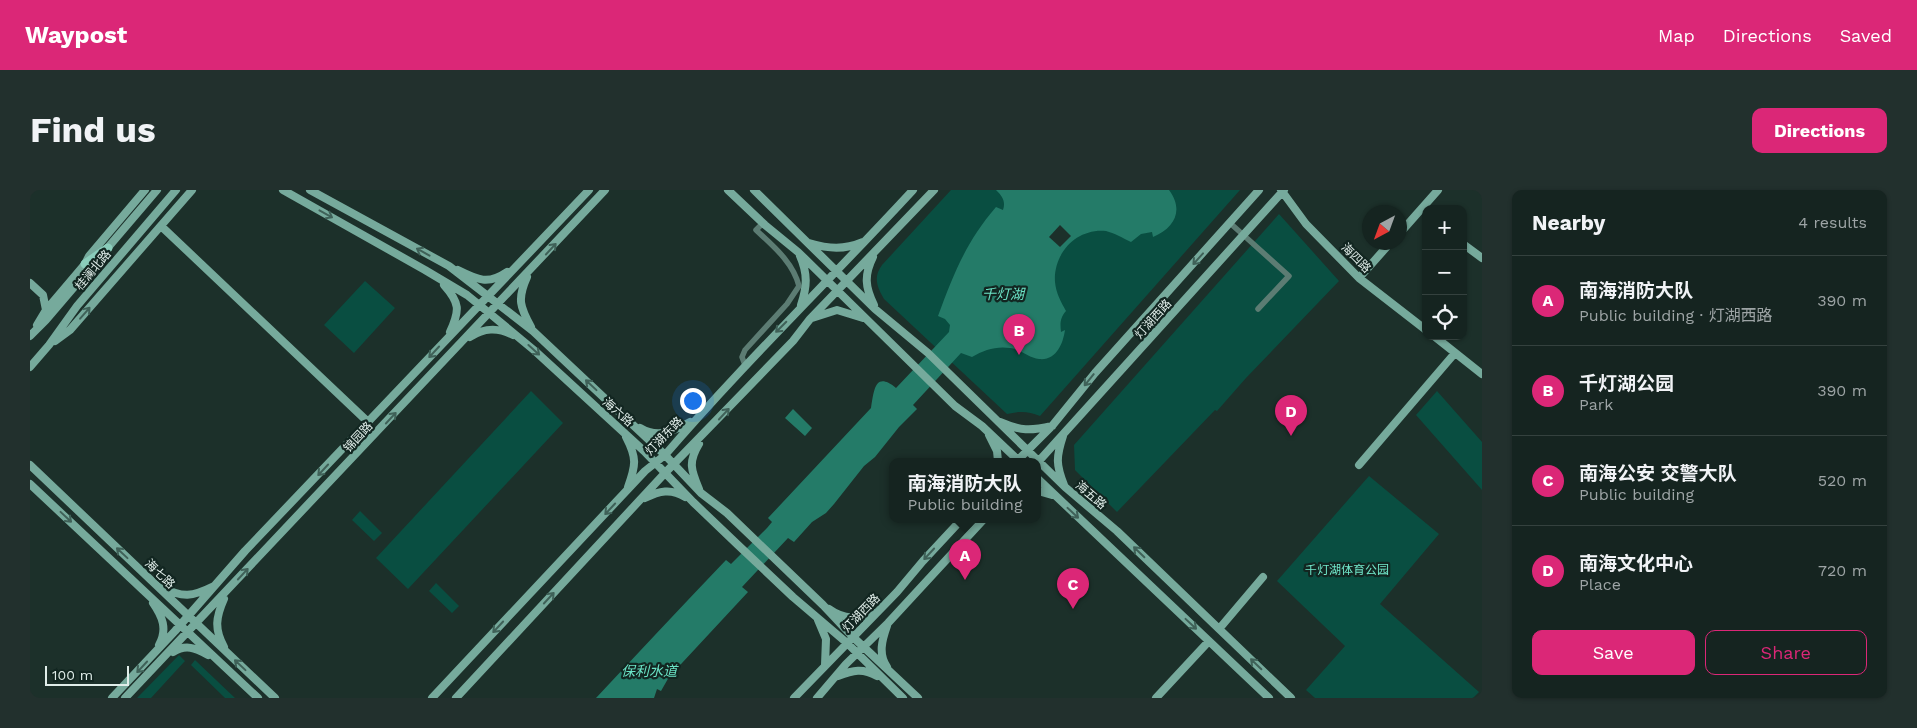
<!DOCTYPE html>
<html lang="en">
<head>
<meta charset="utf-8">
<style>
	:root { --surface:#152420; --page:#22302d; --text:#f1f3f6; --muted:#9da4a5; --line:#34413e; --accent:#db2777 }
	body { margin:0; font-family:"Work Sans","Noto Sans SC",sans-serif; background:var(--page); color:var(--text) }
	.controls { position:absolute; right:15px; top:15px; display:grid; overflow:hidden; border-radius:10px; box-shadow:0 1px 4px #0004 }
	.controls button { width:45px; height:45px; display:grid; place-items:center; padding:0; border:0; border-bottom:1px solid var(--line); background:var(--surface); color:var(--text); font:25px sans-serif }
	.compass { position:absolute; left:1332px; top:15px; width:45px; height:45px; border-radius:50%; background:var(--surface); box-shadow:0 1px 4px #0004; rotate:221deg }
	.scale { position:absolute; left:15px; bottom:12px; width:84px; box-sizing:border-box; padding-left:5px; border:2px solid #e0ede9; border-top:0; font-size:14px; line-height:18px; white-space:nowrap; color:#e0ede9; -webkit-text-stroke:4px #122621; paint-order:stroke }
	.you { position:absolute; left:662px; top:210px; width:18px; height:18px; margin:-12px; border:4px solid #fff; border-radius:50%; background:#1a73e8; box-shadow:0 0 0 8px #1a73e833 }
	.badge { display:grid; place-items:center; width:32px; height:32px; border-radius:50%; background:var(--accent); color:#fff; font-size:16px; font-weight:700 }
	.pin { position:absolute; translate:-50% -41px; filter:drop-shadow(0 1px 2px #0008) }
	.pin::after { content:''; position:absolute; top:26px; width:18px; height:15px; background:inherit; clip-path:polygon(0 0,100% 0,50% 100%) }
	.popup { position:absolute; left:859px; top:268px; width:152px; height:65px; box-sizing:border-box; display:grid; place-content:center; border-radius:10px; background:var(--surface); filter:drop-shadow(0 1px 4px #0005); font-size:16px; white-space:nowrap; color:var(--muted) }
	.popup b { font-size:19px; color:var(--text) }
	.popup::after { content:''; position:absolute; left:50%; top:100%; margin-left:-10px; border:10px solid transparent; border-top-color:var(--surface) }
	.list { margin:0; padding:0; list-style:none }
	h2 { display:flex; justify-content:space-between; align-items:center; height:65px; margin:0; padding:0 20px; font-size:21px }
	h2 small { font-size:16px; font-weight:400; color:var(--muted) }
	.list li { display:grid; grid-template-columns:32px 1fr auto; gap:15px; align-items:center; box-sizing:border-box; height:90px; padding:0 20px; border-top:1px solid var(--line) }
	.list b { display:block; font-size:19px; white-space:nowrap }
	.list p { margin:0; font-size:16px; white-space:nowrap; color:var(--muted) }
	.list em { font-size:16px; font-style:normal; color:var(--muted) }
	.actions { display:flex; gap:10px; padding:15px 20px }
	.actions a { flex:1; padding:11px 0; border:1px solid var(--accent); border-radius:10px; text-align:center; font-size:18px; color:var(--accent) }
	.actions .main { background:var(--accent); color:#fff }
	.icon { flex:none; width:28px; height:28px; fill:none; stroke:currentColor; stroke-width:2; stroke-linecap:round; stroke-linejoin:round }
	.map { position:relative; flex:none; width:1452px; height:508px; overflow:hidden; border-radius:10px }
	header { display:flex; align-items:center; gap:30px; box-sizing:border-box; height:70px; padding:0 25px; background:var(--accent); color:#fff }
	header strong { font-size:24px }
	nav { display:flex; gap:28px; margin-inline-start:auto; font-size:18px }
	.intro { display:flex; align-items:center; justify-content:space-between; box-sizing:border-box; height:120px; padding:0 30px }
	h1 { margin:0; font-size:35px }
	.button { padding:12px 22px; border-radius:10px; background:var(--accent); color:#fff; font-size:18px; font-weight:700 }
	main { display:flex; gap:30px; padding:0 30px }
	aside { flex:1; background:var(--surface); border-radius:10px; box-shadow:0 1px 4px #0004 }
	.map>svg:first-child { display:block }
</style>
</head>
<body>
<header>
<strong>Waypost</strong>
<nav><a>Map</a><a>Directions</a><a>Saved</a></nav>
</header>
<div class="intro"><h1>Find us</h1><a class="button">Directions</a></div>
<main>
<div class="map">
<svg width="1452" height="508" viewBox="0 0 1452 508">
	<rect width="100%" height="100%" fill="#1c302a"/>
	<!-- green -->
	<path fill="#094e41" d="M921 0H1210L1010 226C998 221 990 221 977 224L854 109C847 97 843 87 852 75Z
		M1249 24 1309 91 1216 188 1187 221 1185 220 1087 322 1045 280 1044 255Z
		M335 91 365 118 324 163 294 135Z
		M501 201 533 233 378 399 346 368Z
		M1407 201 1452 252V300L1386 225Z
		M1339 286 1409 344 1350 414 1449 502 1443 508H1285L1276 500 1315 456 1247 391Z
		M330 321 352 343 344 351 322 330Z
		M406 393 429 416 422 423 399 401Z
		M149 465 155 471 121 508H107Z
		M165 470 205 508H195L161 475Z"/>
	<!-- water -->
	<path fill="#247b68" d="M966 0H1139C1154 20 1145 38 1123 47L1122 42 1111 44 1101 52C1093 48 1084 43 1076 41 1046 38 1023 64 1025 92 1026 103 1031 112 1036 121 1030 128 1030 133 1031 142L1035 140C1033 154 1026 171 1009 169 999 168 990 159 980 158 966 156 954 160 942 167L931 163 883 215 887 219 869 237 845 267 834 276 804 314 796 323 782 332 764 352 758 348 712 397 718 402 639 487 631 501 627 499 624 508H566C609 462 652 416 696 370L701 374 737 338 742 332 738 328 841 218C844 200 845 181 866 198L919 142 920 135 915 129 908 126C924 83 936 52 966 17L973 20C976 11 972 6 966 0Z
		M763 219 782 238 775 246 755 228Z"/>
	<!-- pier -->
	<path fill="#1c302a" d="M1030 35 1041 46 1030 57 1019 47Z"/>
	<g fill="none" stroke-linecap="round" stroke-linejoin="round">
		<!-- street -->
		<path stroke="#5c7c73" stroke-width="5.5" d="M1200 33 1259 86 1228 119
			M715 175 712 167 715 160 757 114 769 96C763 72 743 56 726 40L733 33"/>
		<!-- secondary -->
		<path stroke="#76aa9c" stroke-width="8" d="M253 0 395 80 437 105 458 122 505 161 614 261 663 312 708 355 763 407 817 453 873 508
			M280 0 419 76 503 141 635 265 671 303 697 323 793 415 823 447 888 508
			M698 0 735 35 768 62 925 216 952 236 989 271
			M724 0 845 119 898 163 1035 297 1087 341 1261 508
			M1251 0 1276 34 1329 88 1396 140
			M131 36 338 232
			M1370 43 1408 0
			M779 53C799 59 814 60 833 52
			M1433 54 1452 68
			M770 66C778 84 777 97 771 115
			M843 67C834 85 835 97 844 115
			M428 80C448 90 458 95 477 82
			M497 87C487 109 490 117 501 137
			M1329 88 1361 52
			M0 93 13 105 16 120
			M414 95C430 113 430 120 420 142
			M782 128 807 120 833 128
			M7 135 16 120 55 74 59 66 115 0
			M0 146 16 130 127 0
			M1404 146 1452 184
			M440 147C454 138 467 137 483 145
			M25 151 40 140 162 0
			M0 177 19 155 47 116 146 0
			M970 232C991 241 1000 241 1022 236
			M610 238C628 249 644 241 660 232
			M959 245 967 261 968 271
			M1033 246C1026 267 1026 275 1034 295
			M596 247C607 268 606 275 598 297
			M987 271 1022 236 1065 183 1229 0
			M1008 272 1254 0
			M0 275 245 508
			M1329 275 1425 163
			M1008 289 1239 508
			M0 294 228 508
			M669 299C661 280 658 272 669 254
			M1008 301 1022 305
			M615 308C629 301 641 298 655 307
			M131 397C153 408 162 407 184 396
			M194 409C186 427 184 439 194 457
			M123 413C132 426 138 439 129 455
			M799 419C814 430 829 429 845 423
			M788 430 796 449 795 475
			M857 436C852 450 848 464 857 477
			M1189 439 1233 387
			M143 462C156 454 165 458 178 465
			M808 486C823 480 833 478 847 486
			M82 508 145 441 215 361 559 0
			M95 508 575 0
			M402 508 615 281 635 265C714 173 801 89 883 0
			M426 508 635 283 763 151 780 129 904 0
			M764 508 867 402 893 371 932 329
			M787 508 816 474 858 433 954 329
			M1126 508 1179 451"/>
		<!-- primary -->
		<path stroke="#8acdbb" stroke-width="9" d="M55 74 78 58"/>
	</g>
	<!-- one-way arrows -->
	<defs><path id="oneway-shaft" d="M-6 0H5M1.5-3L5.5 0L1.5 3" fill="none" stroke-width="1.6" stroke-linecap="round" stroke-linejoin="round" transform="scale(1.25)"/></defs>
	<g stroke="#3f6158">
		<use href="#oneway-shaft" transform="translate(296 24) rotate(29)"/>
		<use href="#oneway-shaft" transform="translate(521 59) rotate(-47)"/>
		<use href="#oneway-shaft" transform="translate(393 62) rotate(-151)"/>
		<use href="#oneway-shaft" transform="translate(1168 69) rotate(132)"/>
		<use href="#oneway-shaft" transform="translate(55 123) rotate(-49)"/>
		<use href="#oneway-shaft" transform="translate(751 137) rotate(135)"/>
		<use href="#oneway-shaft" transform="translate(504 160) rotate(42)"/>
		<use href="#oneway-shaft" transform="translate(404 162) rotate(133)"/>
		<use href="#oneway-shaft" transform="translate(1059 190) rotate(129)"/>
		<use href="#oneway-shaft" transform="translate(561 195) rotate(-137)"/>
		<use href="#oneway-shaft" transform="translate(694 224) rotate(-47)"/>
		<use href="#oneway-shaft" transform="translate(361 228) rotate(-47)"/>
		<use href="#oneway-shaft" transform="translate(293 280) rotate(133)"/>
		<use href="#oneway-shaft" transform="translate(580 319) rotate(133)"/>
		<use href="#oneway-shaft" transform="translate(1043 323) rotate(43)"/>
		<use href="#oneway-shaft" transform="translate(36 327) rotate(43)"/>
		<use href="#oneway-shaft" transform="translate(1109 362) rotate(-136)"/>
		<use href="#oneway-shaft" transform="translate(92 363) rotate(-137)"/>
		<use href="#oneway-shaft" transform="translate(899 364) rotate(133)"/>
		<use href="#oneway-shaft" transform="translate(213 384) rotate(-47)"/>
		<use href="#oneway-shaft" transform="translate(519 408) rotate(-47)"/>
		<use href="#oneway-shaft" transform="translate(1161 434) rotate(43)"/>
		<use href="#oneway-shaft" transform="translate(468 437) rotate(133)"/>
		<use href="#oneway-shaft" transform="translate(1226 474) rotate(-136)"/>
		<use href="#oneway-shaft" transform="translate(210 475) rotate(-137)"/>
		<use href="#oneway-shaft" transform="translate(112 477) rotate(133)"/>
	</g>
	<g text-anchor="middle" dominant-baseline="central" stroke-width="4.5" stroke-linejoin="round" paint-order="stroke">
		<!-- street labels -->
		<g font-size="12" fill="#e0ede9" stroke="#122621">
			<text transform="translate(1326 68) rotate(45)">海四路</text>
			<text transform="translate(63 80) rotate(-50)">桂澜北路</text>
			<text transform="translate(1123 129) rotate(-48)">灯湖西路</text>
			<text transform="translate(588 222) rotate(41)">海六路</text>
			<text transform="translate(634 246) rotate(-46)">灯湖东路</text>
			<text transform="translate(328 247) rotate(-47)">锦园路</text>
			<text transform="translate(1061 305) rotate(40)">海五路</text>
			<text transform="translate(130 384) rotate(44)">海七路</text>
			<text transform="translate(831 423) rotate(-46)">灯湖西路</text>
		</g>
		<!-- park labels -->
		<g font-size="12" fill="#72e9cc" stroke="#122621">
			<text x="1317" y="380">千灯湖体育公园</text>
		</g>
		<!-- water labels -->
		<g font-size="14" font-style="italic" fill="#6be3c6" stroke="#122621">
			<text x="973" y="104">千灯湖</text>
			<text x="619" y="481">保利水道</text>
		</g>
	</g>
</svg>
<div class="controls">
<button>+</button>
<button>−</button>
<button><svg class="icon" aria-label="locate" viewBox="0 0 24 24"><circle cx="12" cy="12" r="6"/><path d="M12 2v4M12 18v4M2 12h4M18 12h4"/></svg></button>
</div>
<svg class="compass" viewBox="-18 -18 36 36"><path d="M0-13l5 13h-10z" fill="#e53935"/><path d="M0 13l5-13h-10z" fill="#9da4a5"/></svg>
<div class="scale">100 m</div>
<div class="you"></div>
<div class="pin badge" style="left:935px;top:390px">A</div>
<div class="popup"><b>南海消防大队</b>Public building</div>
<div class="pin badge" style="left:989px;top:165px">B</div>
<div class="pin badge" style="left:1043px;top:419px">C</div>
<div class="pin badge" style="left:1261px;top:246px">D</div>
</div>
<aside>
<h2>Nearby<small>4 results</small></h2>
<ul class="list">
<li><span class="badge">A</span><div><b>南海消防大队</b><p>Public building · 灯湖西路</p></div><em>390 m</em></li>
<li><span class="badge">B</span><div><b>千灯湖公园</b><p>Park</p></div><em>390 m</em></li>
<li><span class="badge">C</span><div><b>南海公安 交警大队</b><p>Public building</p></div><em>520 m</em></li>
<li><span class="badge">D</span><div><b>南海文化中心</b><p>Place</p></div><em>720 m</em></li>
</ul>
<div class="actions"><a class="main">Save</a><a>Share</a></div>
</aside>
</main>
</body>
</html>
